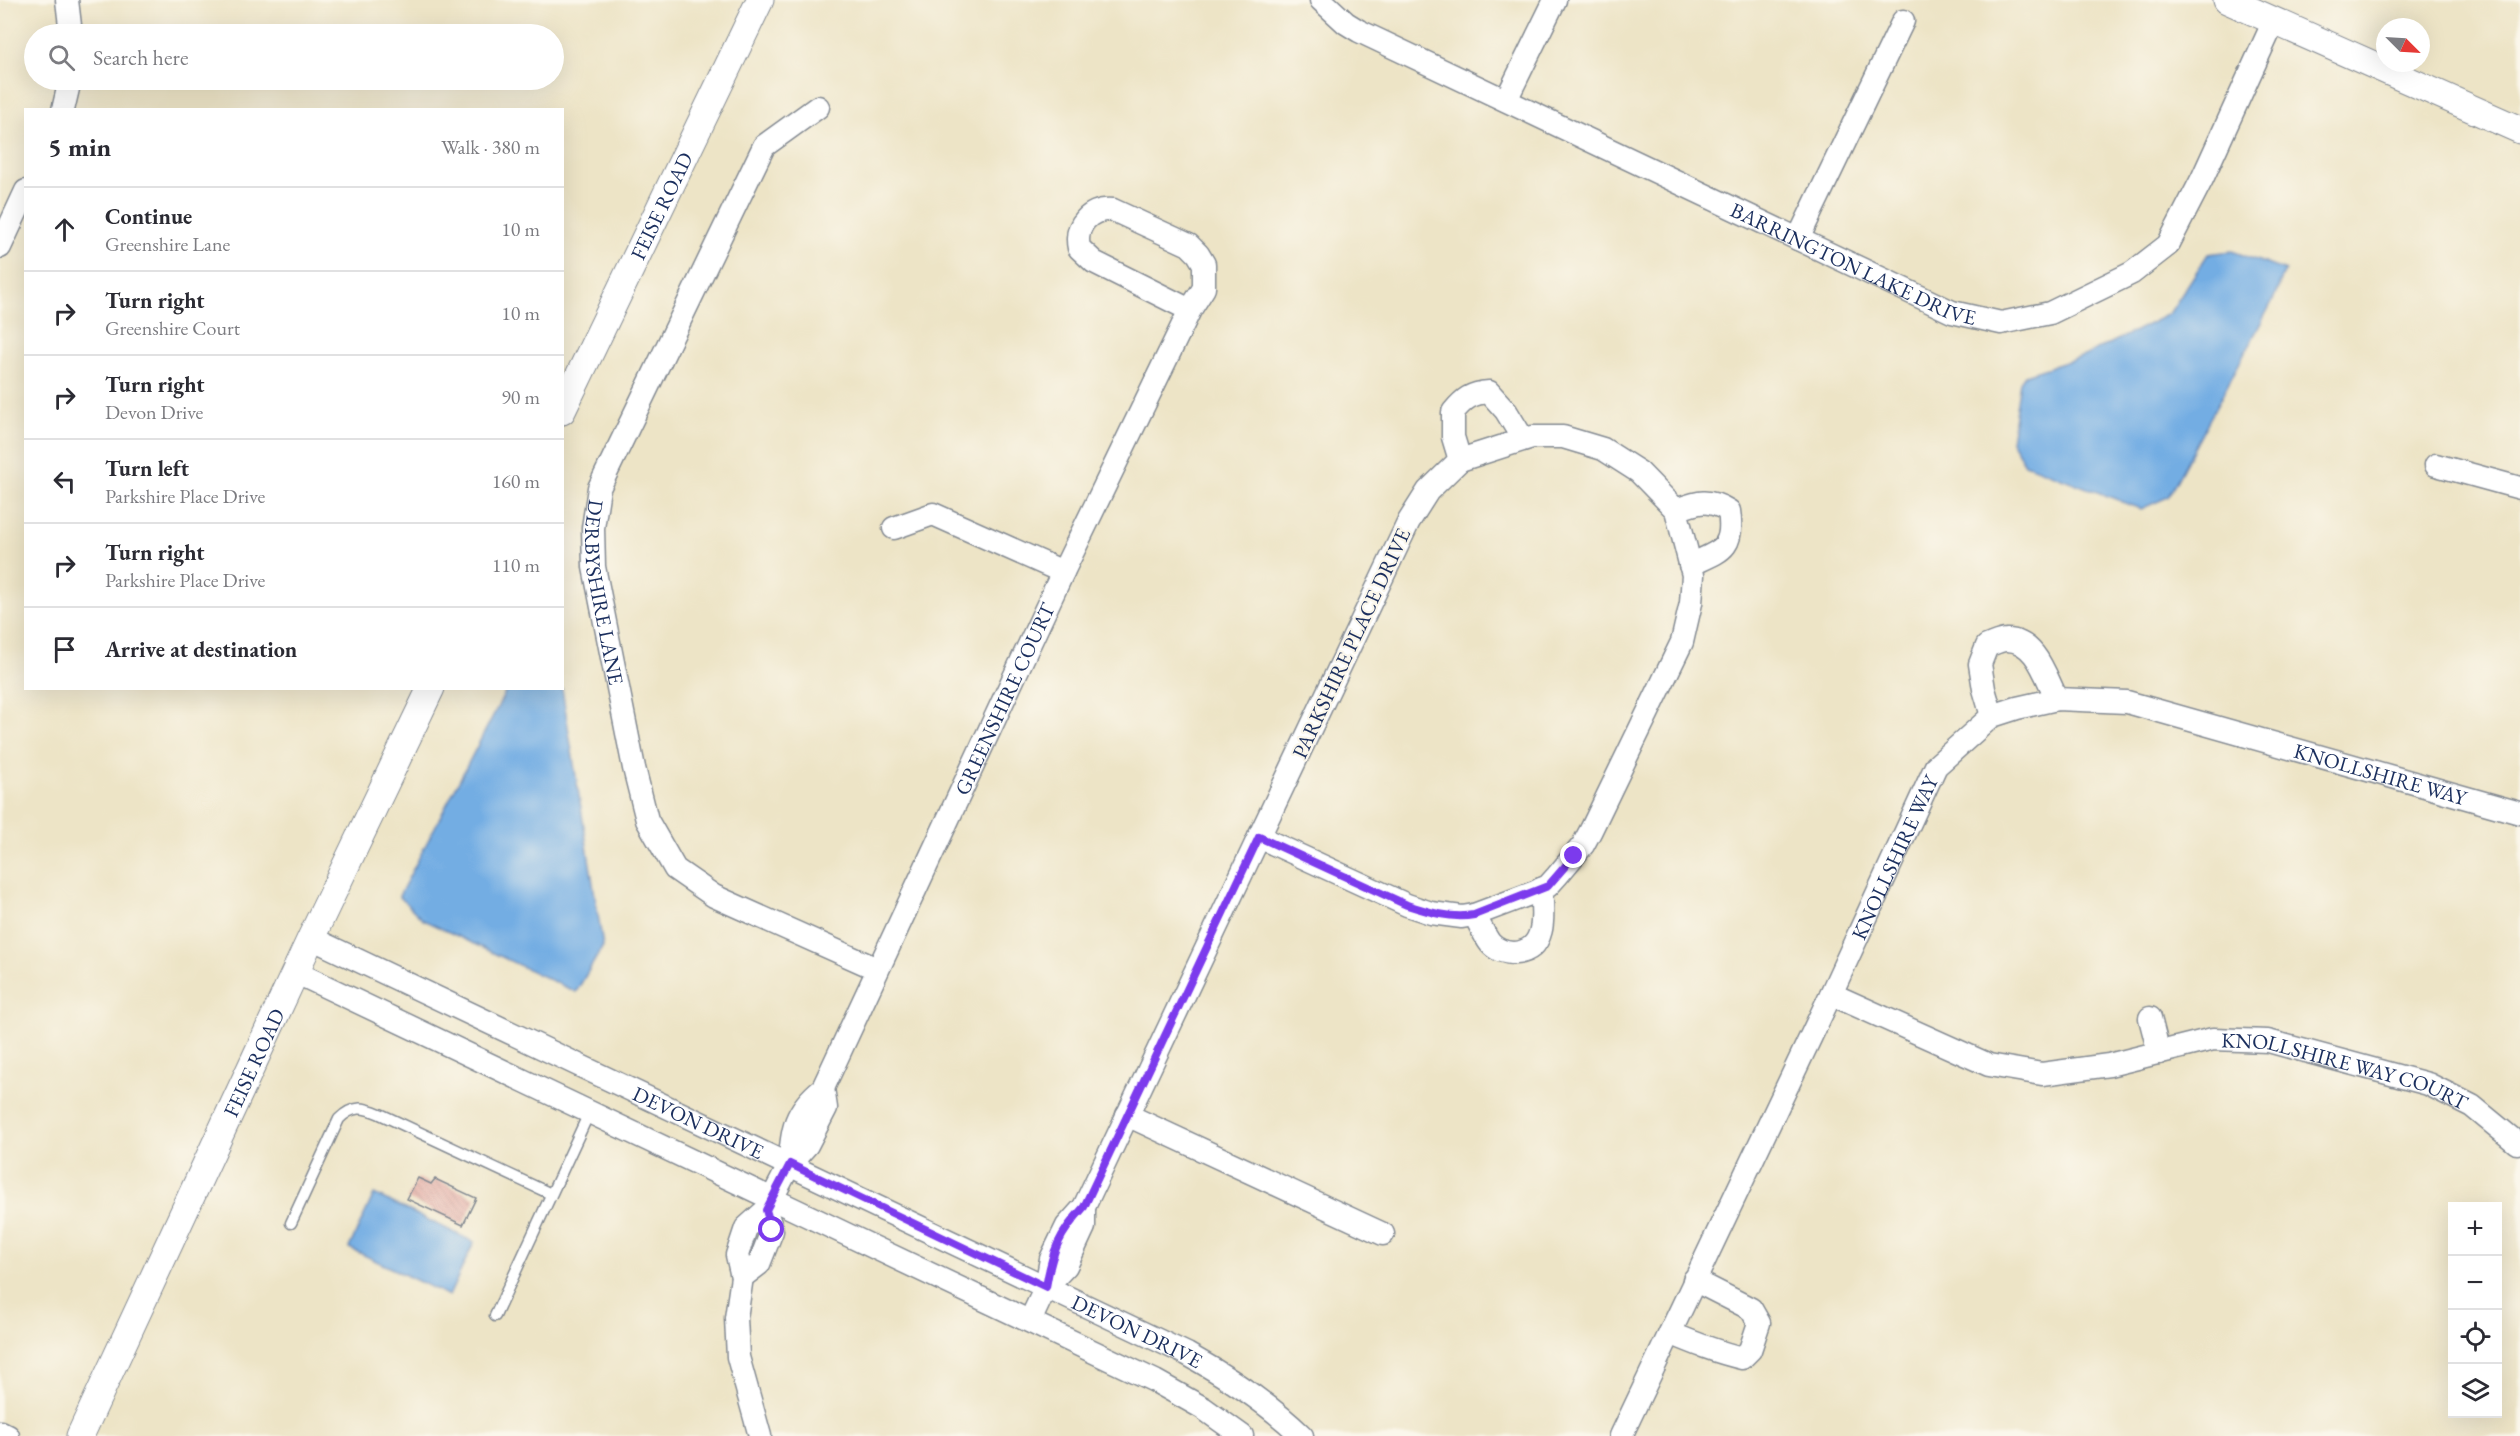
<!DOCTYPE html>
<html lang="en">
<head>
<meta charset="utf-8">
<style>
	:root { --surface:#fff; --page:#f2f2f3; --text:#2b2b33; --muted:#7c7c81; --line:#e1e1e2 }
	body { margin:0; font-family:"EB Garamond",serif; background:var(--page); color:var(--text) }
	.controls { position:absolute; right:18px; bottom:18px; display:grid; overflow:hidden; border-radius:0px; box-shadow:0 6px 24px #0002 }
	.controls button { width:54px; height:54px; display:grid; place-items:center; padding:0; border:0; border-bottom:2px solid var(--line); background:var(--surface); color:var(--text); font:30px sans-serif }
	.compass { position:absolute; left:2376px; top:18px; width:54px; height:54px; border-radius:50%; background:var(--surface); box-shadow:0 6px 24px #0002; rotate:114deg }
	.stop { position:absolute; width:18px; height:18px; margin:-14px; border:4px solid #7c3aed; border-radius:50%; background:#fff }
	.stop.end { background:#7c3aed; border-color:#fff; box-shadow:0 2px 6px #0008 }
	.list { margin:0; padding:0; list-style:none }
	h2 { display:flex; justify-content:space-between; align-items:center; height:78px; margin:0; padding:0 24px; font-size:26px }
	h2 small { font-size:20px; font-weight:400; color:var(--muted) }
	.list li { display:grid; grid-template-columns:39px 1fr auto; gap:18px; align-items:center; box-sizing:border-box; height:84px; padding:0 24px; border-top:2px solid var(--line) }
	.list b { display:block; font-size:22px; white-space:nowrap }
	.list p { margin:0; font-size:20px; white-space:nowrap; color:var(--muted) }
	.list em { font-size:20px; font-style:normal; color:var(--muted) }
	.icon { flex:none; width:33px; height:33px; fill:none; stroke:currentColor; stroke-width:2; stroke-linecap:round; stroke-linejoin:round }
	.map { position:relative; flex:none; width:2520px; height:1436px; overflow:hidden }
	.search { position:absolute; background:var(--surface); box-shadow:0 6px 24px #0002; left:24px; top:24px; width:540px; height:66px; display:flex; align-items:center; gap:15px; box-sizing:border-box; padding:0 21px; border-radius:33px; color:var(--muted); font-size:22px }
	.panel { position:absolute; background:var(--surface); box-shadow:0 6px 24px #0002; left:24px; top:108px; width:540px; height:582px; border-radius:0px }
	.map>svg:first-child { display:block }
</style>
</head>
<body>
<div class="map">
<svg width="2520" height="1436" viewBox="0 0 2520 1436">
	<defs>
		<pattern id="building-back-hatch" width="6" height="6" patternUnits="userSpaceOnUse" patternTransform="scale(1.5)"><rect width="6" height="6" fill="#e1a199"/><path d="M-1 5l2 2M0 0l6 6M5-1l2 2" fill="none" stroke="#b68480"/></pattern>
	</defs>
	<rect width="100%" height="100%" fill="#fbf7ec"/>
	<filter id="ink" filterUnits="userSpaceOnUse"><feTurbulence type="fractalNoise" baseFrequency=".0167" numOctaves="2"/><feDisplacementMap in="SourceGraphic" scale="12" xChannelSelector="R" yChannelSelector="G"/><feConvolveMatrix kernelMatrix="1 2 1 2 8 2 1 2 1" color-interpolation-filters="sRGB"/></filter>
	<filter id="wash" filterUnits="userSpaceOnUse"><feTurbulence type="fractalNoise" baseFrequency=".008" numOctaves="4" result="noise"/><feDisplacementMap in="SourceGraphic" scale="24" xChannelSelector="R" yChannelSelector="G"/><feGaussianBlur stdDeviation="1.35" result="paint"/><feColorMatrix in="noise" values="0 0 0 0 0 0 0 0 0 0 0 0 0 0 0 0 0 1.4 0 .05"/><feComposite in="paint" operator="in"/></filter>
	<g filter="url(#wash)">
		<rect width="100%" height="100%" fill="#ede4c6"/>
		<!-- water -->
		<path fill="#73ade3" stroke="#476ea0" stroke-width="1.5" d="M2232 251 2285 271 2273 300 2168 497 2141 509 2025 464 2011 441 2020 382 2025 375 2087 355 2169 314 2208 254Z
			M507 689H562L603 946 576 992 423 920 399 896Z
			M374 1194 474 1242 449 1296 349 1248Z"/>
		<g id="blocks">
			<!-- building -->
			<path fill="url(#building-back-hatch)" d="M418 1178 431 1184 435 1179 476 1198 463 1225 407 1199Z"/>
		</g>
	</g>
	<g filter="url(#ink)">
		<use href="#blocks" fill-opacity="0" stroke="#848a92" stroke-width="1.5"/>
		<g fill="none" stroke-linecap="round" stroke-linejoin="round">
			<defs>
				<path id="service" d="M291 1223 339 1119C353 1105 363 1107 380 1114L551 1194
					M495 1316 590 1111"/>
				<g id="minor">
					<path d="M67 0 71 34"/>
					<path id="s1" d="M1321 0 1346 23 1359 31 1952 312 2001 323 2050 313 2132 273 2168 245 2202 179 2274 21"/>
					<path d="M1506 100 1555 0"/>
					<path id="s2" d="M818 107 764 146 599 488 593 528 594 567 634 768 647 820 675 869 714 896 877 969"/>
					<path d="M63 110 70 80"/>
					<path d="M1798 239 1903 21"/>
					<path d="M0 247 26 191"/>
					<path d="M1532 437H1563L1603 449 1639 472 1676 510 1693 575 1691 603 1682 642 1591 830 1583 845 1557 876 1548 886 1535 892 1474 915 1462 917 1431 913 1407 905 1259 837 1409 521 1428 491 1460 460Z"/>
					<path d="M1460 460 1453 437V412C1464 399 1471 393 1489 392L1506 411 1523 439"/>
					<path d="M2436 465 2520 488"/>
					<path d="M1676 510C1698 502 1708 498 1729 511 1735 550 1720 551 1690 565"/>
					<path d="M894 528 933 514 1063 572"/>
					<path d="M1992 716 1984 689 1980 664 1987 646C1993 644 2000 640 2006 640 2036 639 2046 678 2057 699"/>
					<path d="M1474 915C1480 924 1484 935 1490 943 1496 950 1506 953 1515 953 1548 950 1543 913 1541 889"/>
					<path id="s3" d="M311 938 1187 1354C1228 1377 1268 1403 1302 1436"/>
					<path d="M295 972 1155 1381 1203 1408 1242 1436"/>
					<path id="s4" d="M1831 994 1989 1065 2042 1074 2109 1065 2213 1039 2268 1041 2428 1084 2472 1106 2517 1143"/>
					<path d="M2150 1018 2159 1053"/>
					<path d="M1127 1115 1383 1234"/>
					<path id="s5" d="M790 1164C791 1130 795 1110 823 1088L1063 572 1190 310 1094 262 1079 248C1074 225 1090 208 1113 210L1189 245 1198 254 1204 264V288L1190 310"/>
					<path d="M742 1277 759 1264 772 1231 766 1210"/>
					<path d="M1046 1287 1066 1266 1084 1227V1207"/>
					<path d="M1030 1321 1046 1287 1051 1259 1067 1226 1084 1207 1259 837"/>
					<path d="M1670 1333C1694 1343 1716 1352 1742 1358L1750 1350 1759 1323 1751 1309 1694 1280"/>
					<path d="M0 1432 8 1436"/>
					<path d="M760 1436 738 1357 736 1318 742 1277 737 1255 746 1228 766 1210 790 1164 807 1145 826 1108 823 1088"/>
					<path id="s6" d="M1621 1436 1831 994 1936 766 1992 716 2017 708 2057 699 2127 702 2520 813"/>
				</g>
				<g id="tertiary">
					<path d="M2227 0 2520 130"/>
					<path id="s7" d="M562 411 760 0"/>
					<path id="s8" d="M80 1436 311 938 431 688"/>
				</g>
			</defs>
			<!-- service casing -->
			<use href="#service" stroke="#848a92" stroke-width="13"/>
			<!-- minor casing -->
			<use href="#minor" stroke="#848a92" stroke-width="25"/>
			<!-- tertiary casing -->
			<use href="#tertiary" stroke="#848a92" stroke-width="29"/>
			<!-- service -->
			<use href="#service" stroke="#fff" stroke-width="10"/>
			<!-- minor -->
			<use href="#minor" stroke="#fff" stroke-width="22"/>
			<!-- tertiary -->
			<use href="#tertiary" stroke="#fff" stroke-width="27"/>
		</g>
	</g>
	<g fill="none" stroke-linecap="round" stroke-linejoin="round" filter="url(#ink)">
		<!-- route -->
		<path stroke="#7c3aed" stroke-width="8" d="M772 1230 766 1210 790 1164 1046 1287C1052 1251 1059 1234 1084 1207L1259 837 1407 905C1429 912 1451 919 1474 915L1548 886 1574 856"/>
	</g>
	<g text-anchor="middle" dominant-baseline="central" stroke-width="4.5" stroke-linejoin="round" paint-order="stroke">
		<!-- street labels -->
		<g font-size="21" fill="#1b2f5e" stroke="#fbf7ec">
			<text stroke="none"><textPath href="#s7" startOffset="228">FEISE ROAD</textPath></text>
			<text stroke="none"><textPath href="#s1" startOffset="596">BARRINGTON LAKE DRIVE</textPath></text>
			<text stroke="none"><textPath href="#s2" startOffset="552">DERBYSHIRE LANE</textPath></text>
			<text transform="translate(1351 643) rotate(-65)">PARKSHIRE PLACE DRIVE</text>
			<text stroke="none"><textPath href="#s5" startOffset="516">GREENSHIRE COURT</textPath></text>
			<text stroke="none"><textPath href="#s6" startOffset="1216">KNOLLSHIRE WAY</textPath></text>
			<text stroke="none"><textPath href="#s6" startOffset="640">KNOLLSHIRE WAY</textPath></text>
			<text stroke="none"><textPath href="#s8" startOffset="412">FEISE ROAD</textPath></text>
			<text stroke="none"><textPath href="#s4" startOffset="538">KNOLLSHIRE WAY COURT</textPath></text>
			<text stroke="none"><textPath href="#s3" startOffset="429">DEVON DRIVE</textPath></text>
			<text stroke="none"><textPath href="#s3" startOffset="915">DEVON DRIVE</textPath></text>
		</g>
	</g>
</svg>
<div class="controls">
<button>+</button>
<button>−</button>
<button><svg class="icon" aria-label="locate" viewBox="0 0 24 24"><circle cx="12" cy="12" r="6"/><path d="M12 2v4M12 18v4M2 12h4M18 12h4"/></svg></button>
<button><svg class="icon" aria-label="layers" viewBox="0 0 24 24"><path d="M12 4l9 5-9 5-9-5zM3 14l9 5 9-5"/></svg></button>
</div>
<svg class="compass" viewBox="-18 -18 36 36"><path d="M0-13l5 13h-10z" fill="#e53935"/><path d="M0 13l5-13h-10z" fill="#7c7c81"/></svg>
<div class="stop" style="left:772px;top:1230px"></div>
<div class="stop end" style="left:1574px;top:856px"></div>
<div class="search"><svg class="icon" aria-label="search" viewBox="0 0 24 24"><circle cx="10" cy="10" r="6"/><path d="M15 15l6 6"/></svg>Search here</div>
<section class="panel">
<h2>5 min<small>Walk · 380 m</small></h2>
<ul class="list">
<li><svg class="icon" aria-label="ahead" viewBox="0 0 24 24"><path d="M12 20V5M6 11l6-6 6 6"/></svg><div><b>Continue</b><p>Greenshire Lane</p></div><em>10 m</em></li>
<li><svg class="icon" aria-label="right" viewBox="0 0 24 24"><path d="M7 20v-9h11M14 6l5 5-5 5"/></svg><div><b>Turn right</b><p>Greenshire Court</p></div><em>10 m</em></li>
<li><svg class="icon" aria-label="right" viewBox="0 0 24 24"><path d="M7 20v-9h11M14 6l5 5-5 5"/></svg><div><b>Turn right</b><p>Devon Drive</p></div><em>90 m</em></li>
<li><svg class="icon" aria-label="left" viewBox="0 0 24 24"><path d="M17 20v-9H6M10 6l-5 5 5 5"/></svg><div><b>Turn left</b><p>Parkshire Place Drive</p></div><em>160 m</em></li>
<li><svg class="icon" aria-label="right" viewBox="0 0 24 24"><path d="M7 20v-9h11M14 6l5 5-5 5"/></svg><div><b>Turn right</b><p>Parkshire Place Drive</p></div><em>110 m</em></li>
<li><svg class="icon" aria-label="arrive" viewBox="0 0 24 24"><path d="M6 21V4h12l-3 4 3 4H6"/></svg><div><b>Arrive at destination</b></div></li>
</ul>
</section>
</div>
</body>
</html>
